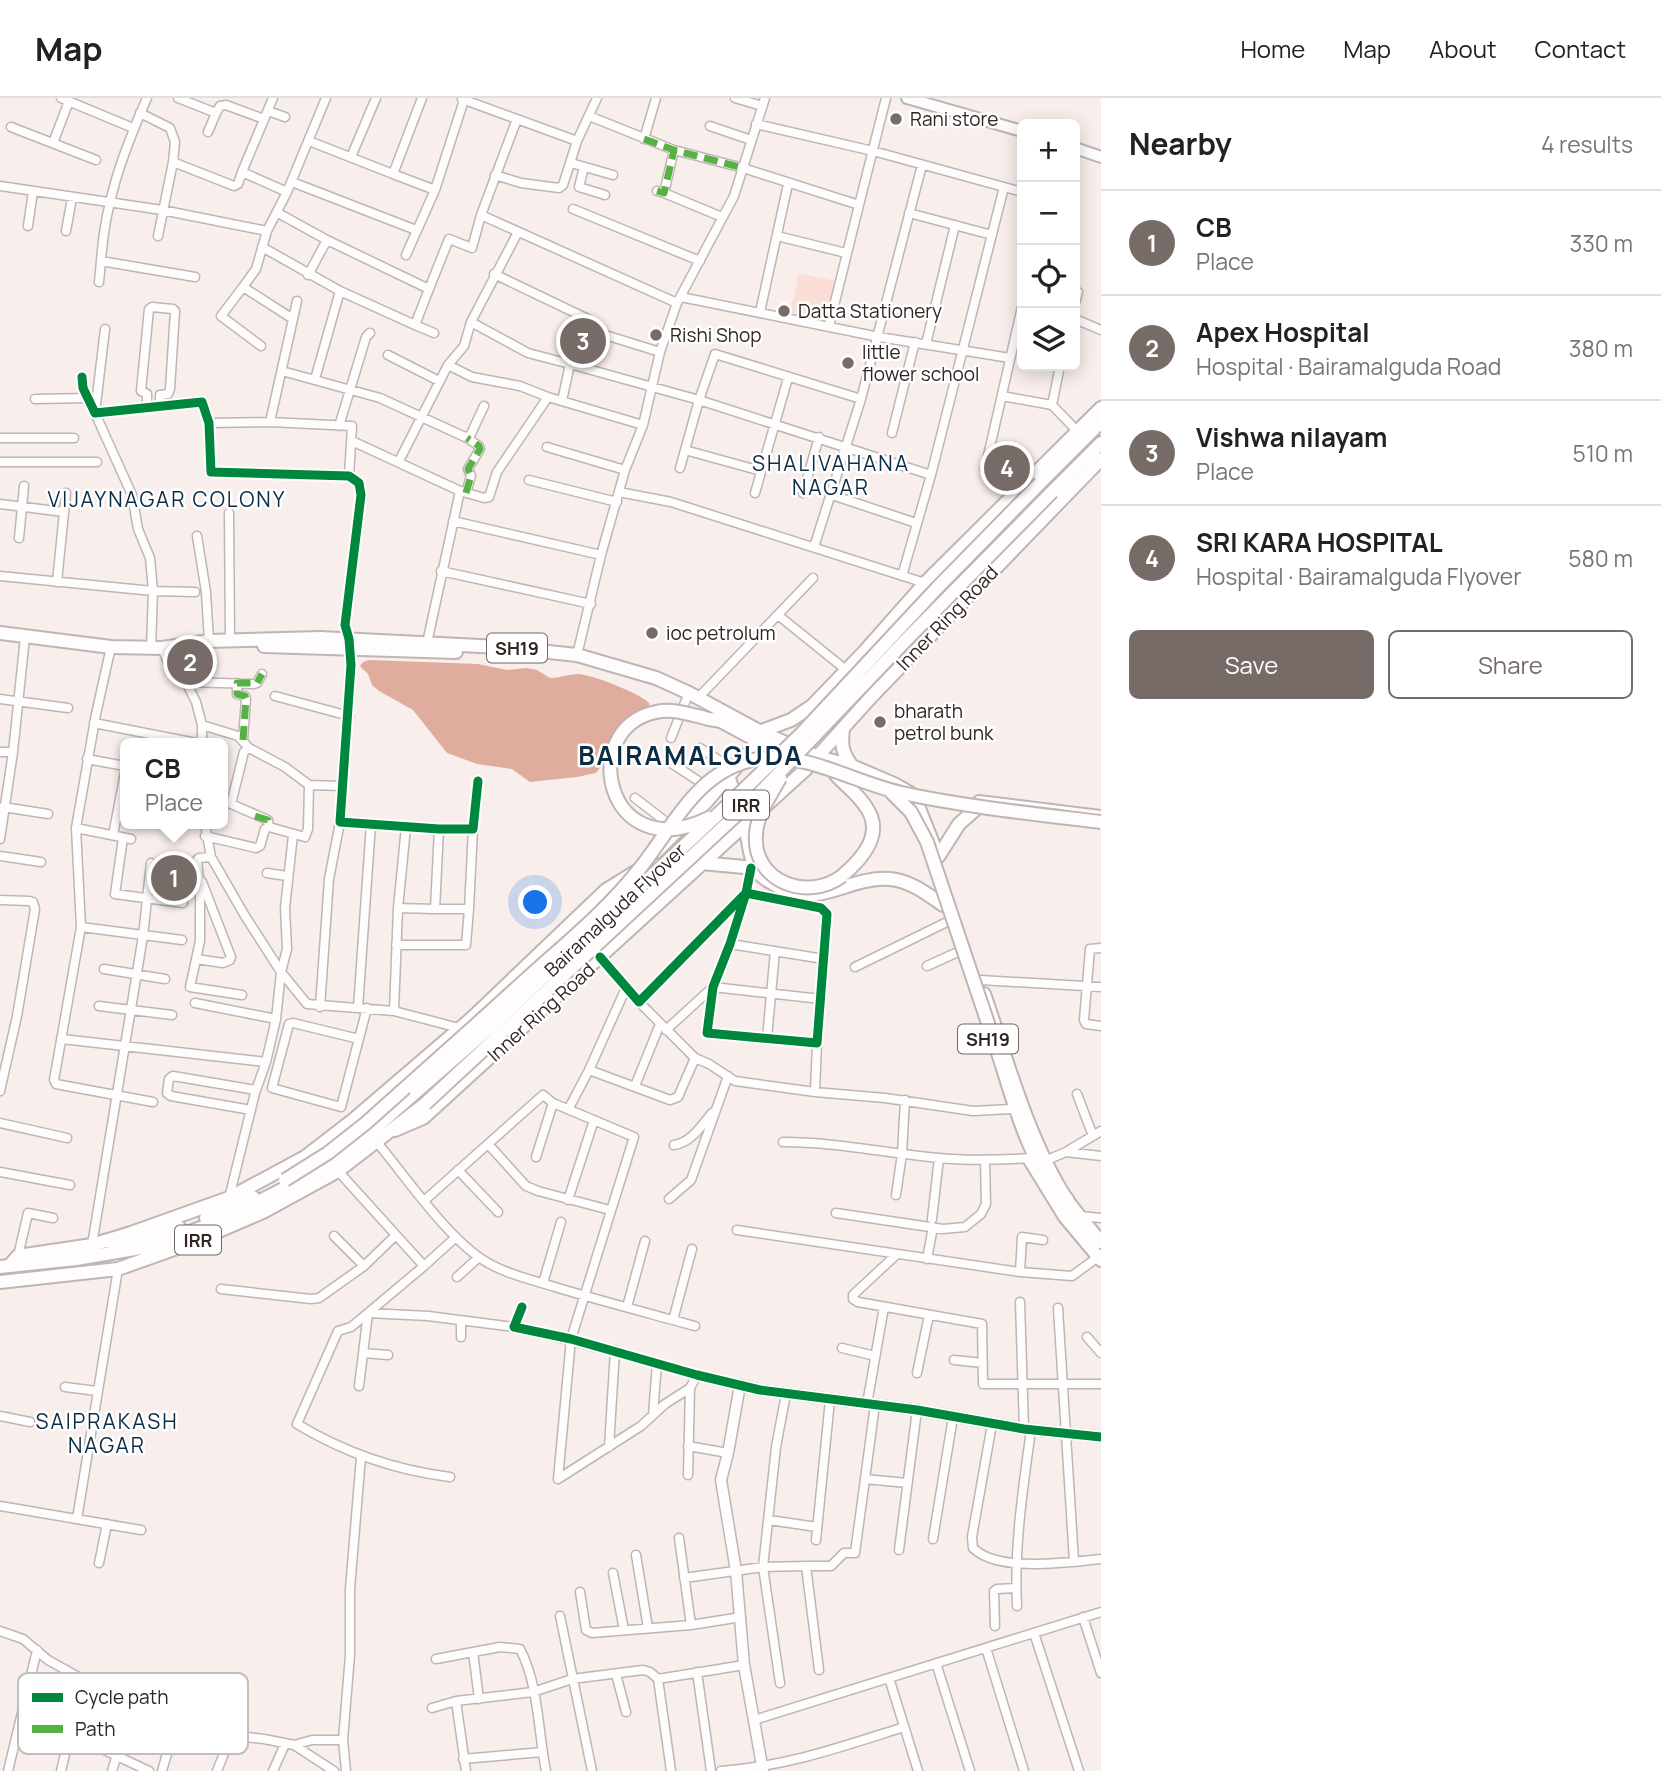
<!DOCTYPE html>
<html lang="en">
<head>
<meta charset="utf-8">
<style>
	:root { --surface:#fff; --page:#f6f6f6; --text:#222; --muted:#767676; --line:#e0e0e0; --accent:#776b68 }
	body { margin:0; font-family:Manrope,sans-serif; background:var(--page); color:var(--text) }
	.controls { position:absolute; right:21px; top:21px; display:grid; overflow:hidden; border-radius:10px; box-shadow:0 4px 18px #0003 }
	.controls button { width:63px; height:63px; display:grid; place-items:center; padding:0; border:0; border-bottom:2px solid var(--line); background:var(--surface); color:var(--text); font:35px sans-serif }
	.you { position:absolute; left:536px; top:805px; width:24px; height:24px; margin:-18px; border:5px solid #fff; border-radius:50%; background:#1a73e8; box-shadow:0 0 0 10px #1a73e833 }
	.badge { display:grid; place-items:center; width:46px; height:46px; border-radius:50%; background:var(--accent); color:#fff; font-size:23px; font-weight:700 }
	.pin { position:absolute; translate:-50% -50%; border:4px solid #fff; box-shadow:0 2px 7px #0006 }
	.popup { position:absolute; left:120px; top:640px; width:108px; height:91px; box-sizing:border-box; display:grid; place-content:center; border-radius:10px; background:var(--surface); filter:drop-shadow(0 2px 5px #0005); font-size:23px; white-space:nowrap; color:var(--muted) }
	.popup b { font-size:26px; color:var(--text) }
	.popup::after { content:''; position:absolute; left:50%; top:100%; margin-left:-14px; border:14px solid transparent; border-top-color:var(--surface) }
	.list { margin:0; padding:0; list-style:none }
	h2 { display:flex; justify-content:space-between; align-items:center; height:91px; margin:0; padding:0 28px; font-size:30px }
	h2 small { font-size:23px; font-weight:400; color:var(--muted) }
	.list li { display:grid; grid-template-columns:46px 1fr auto; gap:21px; align-items:center; box-sizing:border-box; height:105px; padding:0 28px; border-top:2px solid var(--line) }
	.list b { display:block; font-size:26px; white-space:nowrap }
	.list p { margin:0; font-size:23px; white-space:nowrap; color:var(--muted) }
	.list em { font-size:23px; font-style:normal; color:var(--muted) }
	.actions { display:flex; gap:14px; padding:21px 28px }
	.actions a { flex:1; padding:16px 0; border:2px solid var(--accent); border-radius:10px; text-align:center; font-size:24px; color:var(--accent) }
	.actions .main { background:var(--accent); color:#fff }
	.icon { flex:none; width:38px; height:38px; fill:none; stroke:currentColor; stroke-width:2; stroke-linecap:round; stroke-linejoin:round }
	.map { position:relative; flex:none; width:1101px; height:1673px; overflow:hidden }
	header { display:flex; align-items:center; gap:42px; box-sizing:border-box; height:98px; padding:0 35px; background:var(--surface); border-bottom:2px solid var(--line) }
	header strong { font-size:33px }
	nav { display:flex; gap:38px; margin-inline-start:auto; font-size:24px }
	main { display:flex }
	aside { flex:1; background:var(--surface) }
	.map>svg:first-child { display:block }
</style>
</head>
<body>
<header>
<strong>Map</strong>
<nav><a>Home</a><a>Map</a><a>About</a><a>Contact</a></nav>
</header>
<main>
<div class="map">
<svg width="1101" height="1673" viewBox="0 0 1101 1673">
	<rect width="100%" height="100%" fill="#f8eeeb"/>
	<!-- green -->
	<path fill="#fbdfd7" d="M799 175 835 183 826 224 789 218Z"/>
	<!-- water -->
	<path fill="#e0ac9e" d="M369 562 478 566 507 572 526 570 537 572 550 580C560 580 569 576 578 576 591 576 642 596 650 606L596 675 577 679 530 684 512 671 477 666 447 655 413 612 379 593 372 587 368 576 360 568 363 564Z"/>
	<g fill="none" stroke-linecap="round" stroke-linejoin="round">
		<defs>
			<path id="minor" d="M61 0 133 30
				M147 0C123 55 105 103 101 163L195 179
				M178 0 216 15 208 34
				M273 0 242 74 287 94
				M735 0 762 8
				M462 1 577 43
				M268 13 285 19
				M140 15 170 30 175 44 173 64
				M216 15 220 8 226 7 264 21
				M589 18 674 52 743 70 859 107 886 0
				M756 26 873 53 1004 89 931 377
				M710 28 751 42
				M11 29 96 62
				M644 41 656 0
				M309 43 393 76 422 0
				M53 45 69 3
				M351 59 376 0
				M571 65 613 77
				M584 69 579 89 605 97
				M393 76 435 92
				M495 77 521 85 559 90 563 87 577 43 597 0
				M292 84 416 132
				M0 88 162 112 267 133
				M1004 89 1022 94
				M657 93 664 95 674 52
				M664 95 722 119
				M573 111 700 163
				M278 115 327 142 429 191 449 141 472 150 481 117 517 21
				M909 115 992 137
				M481 117 677 205 734 98 765 0
				M28 128 33 93
				M66 133 72 100
				M158 138 173 64 234 88 238 86 242 74
				M777 138 846 155
				M262 149 340 193 415 227 429 191
				M406 157 435 92 464 2
				M494 176 588 221 589 232 660 254
				M308 177 327 142
				M99 184 101 163
				M243 189 221 218 261 248
				M681 199 879 239 1010 260
				M1075 205 1078 194
				M760 214 788 86
				M293 221 297 203
				M1075 221 1101 232
				M471 224 528 255 570 266 571 238
				M415 227 434 235
				M829 228 859 107
				M926 246 955 127
				M388 257 439 283
				M448 267 472 279 520 288 548 299 497 374 489 399 484 400 460 393
				M282 273 380 300 465 339 470 338 484 308
				M82 279 83 290 95 315 202 304 209 325 211 374 349 378 359 385 361 397 345 527 349 541 351 567 340 724 439 731H473L478 683
				M315 281 340 193
				M1002 298 1052 307 1080 336
				M548 299 643 327
				M35 301 88 300
				M562 303 570 266 699 302 931 377 902 478
				M1052 307 1060 268
				M147 309V296L141 293 149 211 152 209 173 211 175 213 170 291 168 296 160 297V308
				M270 324 293 221 243 189 256 171 267 133 287 94 326 0
				M209 325 270 324 352 328 349 378
				M339 328 366 239 370 235
				M892 335 915 244
				M0 340H74
				M352 343 460 393 427 545
				M547 349 625 372
				M685 352 761 373
				M399 363 448 267 464 248 471 224 518 134
				M0 364H97
				M680 370 699 302 715 256 861 301
				M985 371 1022 209
				M529 382 617 404
				M619 394 671 404 925 485
				M466 395 471 378 468 371 480 351 479 348 467 340
				M755 395 788 280
				M803 395 819 339
				M829 396 916 425
				M0 406 64 414
				M229 415 230 542
				M453 423 601 457
				M197 438 206 494 209 543
				M19 440 24 388
				M814 449 861 301 922 67
				M441 473 591 506
				M0 478 153 493 150 460 138 431 132 397 95 315 105 231
				M57 484 66 395
				M778 517 846 572
				M111 549 96 616 76 730 81 829 54 982 56 986 153 1004
				M151 550 153 493 195 494
				M162 550 172 574 186 584 196 604 202 627V645
				M577 557 601 457 625 372 643 327 660 254 677 205
				M186 584 254 586 257 585 262 576
				M237 585V596L245 598 246 601 243 642
				M275 598 349 618
				M698 600 813 480
				M0 601 68 610
				M94 625 196 645
				M202 627 238 638 249 650 285 669 309 687 343 688
				M671 640 686 602
				M249 650 244 654 231 706 268 722 269 729
				M700 650 731 670
				M0 654H13
				M87 661 125 668
				M671 665 706 688
				M635 700 674 730
				M3 709 48 716
				M76 730 131 741
				M113 737 125 675
				M293 737 285 810 287 851 281 874 307 906 394 913 459 930
				M205 738 256 750 260 748 265 731 269 729 305 739 308 731 309 687
				M123 740 115 796 183 805
				M0 741 13 654 25 539
				M0 758 41 764
				M211 759 199 760 197 762 200 793V843L190 889 242 897
				M267 775 287 778
				M0 802 29 803 33 804 35 811 17 918 0 993
				M398 810 435 811 439 731
				M435 811H469L473 731
				M81 829 182 842
				M730 846 824 861
				M396 847H466L469 811
				M1101 850 1090 851 1084 922 1086 926 1101 928
				M600 859 639 904 746 795 821 810 827 816 817 945 707 935 713 889 730 846 746 795 751 770
				M196 861 223 865 230 862 231 859 202 784
				M927 868 960 853
				M855 869 949 823
				M104 871 165 881
				M980 882 1101 889
				M626 890 589 972 670 1002 678 999 695 960
				M639 904 695 960 709 966 735 983 815 994 817 945
				M195 905 276 921
				M99 908 172 917
				M320 909 329 781 340 724
				M358 910 371 726
				M394 913 398 810 406 729
				M666 932 713 889 821 901
				M767 940 775 853
				M62 941 266 964 276 921 281 874 245 818 211 759 205 726
				M359 941 293 925 289 926 272 990 341 1009 367 910
				M635 988 660 926
				M815 994 885 1000 973 1013 1011 1011
				M1077 996 1093 1038
				M569 1010 589 972
				M251 1012 171 998 167 995 169 981 173 978 256 992
				M0 1025 67 1040
				M376 1043C405 1078 444 1135 480 1160 502 1175 529 1181 555 1189 601 1203 648 1215 695 1228
				M783 1044C835 1044 886 1055 938 1060 969 1063 999 1062 1029 1060
				M488 1046 526 1088 538 1093 610 1112
				M674 1047C692 1044 701 1028 712 1015
				M1066 1054 1101 1058
				M536 1059 553 1005
				M1047 1062 1066 1054 1101 1033
				M458 1072 498 1114
				M338 1073 424 1168 456 1139
				M0 1074 70 1087
				M896 1097 902 1056 905 1002
				M229 1100 255 995 266 964
				M669 1101 691 1082 728 978
				M425 1102 543 997 553 1005 634 1039 571 1241 558 1381
				M568 1102 594 1022
				M836 1115 943 1131 965 1129 981 1116 986 1106 985 1062
				M1080 1118 1101 1120
				M932 1121 939 1060
				M737 1132 1020 1174 1072 1178 1098 1159
				M334 1138 364 1168
				M92 1147 143 838 151 765
				M896 1157 853 1197V1201L858 1204 982 1226 983 1286H1101
				M18 1158 28 1115 53 1120
				M927 1161 933 1129
				M1020 1174 1022 1139 1043 1142
				M457 1179 479 1159
				M543 1185 561 1124
				M221 1191 311 1201 319 1200 364 1168 395 1138
				M1020 1204 1024 1331
				M522 1209 514 1229C591 1245 664 1270 740 1287
				M627 1209 645 1143
				M1058 1210 1074 1463
				M673 1222 692 1151
				M461 1239V1223
				M1087 1239 1101 1255
				M842 1250 875 1258
				M363 1255 388 1257
				M954 1262 983 1265
				M917 1275 929 1217
				M359 1288 368 1215 424 1168
				M65 1289 97 1293
				M867 1306 884 1209
				M653 1317 657 1265
				M0 1318 30 1324
				M992 1326 972 1439 973 1450C998 1475 1069 1464 1101 1461
				M688 1348 728 1355
				M609 1349 615 1252
				M688 1377 690 1290
				M450 1379C394 1372 345 1355 297 1326L338 1233 351 1229 368 1215 428 1218 514 1229
				M558 1381 641 1328 665 1306 690 1290 697 1277
				M865 1381 907 1385
				M0 1408 141 1432
				M77 1421 118 1171
				M769 1422 817 1429
				M679 1440 691 1527
				M933 1441 953 1319
				M816 1442 830 1302
				M899 1452 917 1312
				M636 1457 648 1530
				M99 1465 107 1426
				M806 1468H831L844 1455H855L875 1307
				M613 1475 624 1532
				M684 1480 763 1469 806 1468 819 1572
				M580 1494 586 1532 592 1535 691 1527 741 1519
				M1017 1508C1014 1448 1023 1390 1031 1332
				M560 1518 592 1673
				M1083 1519 1101 1575
				M995 1528 994 1493 997 1491 1016 1490
				M0 1533 23 1541 48 1562 93 1587 111 1600 174 1631 264 1641 294 1647 312 1642H343
				M1034 1535 1079 1673
				M986 1550 1024 1673
				M473 1554 479 1601
				M436 1561 500 1549 520 1551C539 1587 538 1634 546 1673
				M936 1565 970 1673
				M697 1574 711 1673
				M616 1576 626 1614
				M889 1580 918 1673
				M658 1581 671 1673
				M780 1585 763 1469 776 1349 786 1296
				M456 1603 533 1594 572 1581 643 1572 650 1574 658 1581 744 1567
				M432 1610 456 1603 466 1673
				M754 1622 1101 1514
				M70 1636 149 1673
				M294 1647 334 1673
				M463 1661 543 1654
				M8 1673 37 1552
				M61 1673 83 1581
				M112 1673 131 1611
				M162 1673 174 1631
				M217 1673 231 1638
				M273 1673 285 1646
				M346 1673 343 1642 350 1557V1491L361 1359
				M721 1673C788 1668 841 1649 904 1629"/>
			<path id="tertiary" d="M763 1673 744 1567 736 1473 721 1382 728 1355 740 1287 760 1292 917 1312 1024 1331 1101 1339"/>
			<path id="secondary" d="M907 0 1022 33
				M1075 50 1101 59
				M979 703 1101 718"/>
			<path id="primary" d="M0 535 111 549 162 550 209 543 320 540 500 549 577 557 656 580 689 595 761 634 818 659 852 668 894 686 910 695 916 703 936 753
				M264 548 456 554
				M717 621 787 659
				M843 631C841 647 842 655 852 668
				M759 634 791 622 812 608 864 554 925 485 1101 310
				M728 678C734 695 741 712 745 729 749 742 749 760 756 771 759 777 766 782 772 785 817 815 845 778 890 781 911 783 927 796 943 807
				M656 754 706 704 758 644
				M938 759 959 726 976 711
				M701 765 755 770
				M984 896C1007 962 1029 1044 1067 1102 1077 1116 1089 1130 1101 1144
				M395 1032 423 1020 807 670 872 598 1101 361
				M1030 1062 1065 1119 1101 1162
				M10 1167 18 1158 92 1147 131 1135 229 1100 305 1059 353 1022 472 920 606 792 635 774"/>
			<path id="trunk" d="M1040 385 1101 324
				M1052 394 1101 345
				M1060 403 1065 382
				M709 621 722 623
				M836 677C846 688 858 696 866 709 885 736 862 761 842 778
				M997 952C1013 999 1028 1069 1067 1101
				M206 1120 253 1099
				M105 1143 132 1144
				M130 1145 179 1129
				M0 1169 76 1161 152 1148 227 1120 324 1070 368 1036 416 994
				M0 1184 118 1171 191 1145 263 1114 338 1073 425 1006"/>
		</defs>
		<!-- minor casing -->
		<use href="#minor" stroke="#bfb5b2" stroke-width="11"/>
		<!-- tertiary casing -->
		<use href="#tertiary" stroke="#bfb5b2" stroke-width="13"/>
		<!-- secondary casing -->
		<use href="#secondary" stroke="#bfb5b2" stroke-width="14"/>
		<!-- primary casing -->
		<use href="#primary" stroke="#bfb5b2" stroke-width="16"/>
		<!-- trunk casing -->
		<use href="#trunk" stroke="#bfb5b2" stroke-width="16"/>
		<!-- minor -->
		<use href="#minor" stroke="#fefcfc" stroke-width="8"/>
		<!-- tertiary -->
		<use href="#tertiary" stroke="#fefcfc" stroke-width="10"/>
		<!-- secondary -->
		<use href="#secondary" stroke="#fefcfc" stroke-width="10"/>
		<!-- primary -->
		<use href="#primary" stroke="#fefcfc" stroke-width="12"/>
		<!-- trunk -->
		<use href="#trunk" stroke="#fefcfc" stroke-width="12"/>
		<defs>
			<path id="trunk-bridge" d="M709 621C692 617 674 610 656 614 576 631 606 771 709 720
				M780 680C771 697 757 716 756 736 752 784 808 804 842 778
				M891 694 911 714 927 744 997 952
				M416 994 487 932 731 704 801 636 937 490 1040 385
				M425 1006 759 696 907 541 1052 394
				M285 1082 328 1055 366 1025C421 976 477 926 532 876 570 842 610 809 641 769 675 726 699 670 758 661 809 654 854 685 902 695 967 709 1035 716 1101 724"/>
		</defs>
		<!-- trunk-bridge casing -->
		<use href="#trunk-bridge" stroke="#bfb5b2" stroke-width="16" stroke-linecap="butt"/>
		<!-- trunk-bridge -->
		<use href="#trunk-bridge" stroke="#fefcfc" stroke-width="12"/>
		<!-- quiet -->
		<path stroke="#56b245" stroke-width="7" stroke-dasharray="14 7" stroke-linecap="butt" d="M644 41 674 52 743 70
			M657 93 664 95 674 52
			M466 395 471 378 468 371 480 351 479 348 467 340
			M243 642 246 601 245 598 237 596V585H257L262 576
			M255 718 268 722 269 729"/>
		<defs>
			<path id="cycleway" d="M82 279 83 290 95 315 202 304 209 325 211 374 349 378 359 385 361 397 345 527 349 541 351 567 340 724 439 731H473L478 683
				M600 859 639 904 746 795 821 810 827 816 817 945 707 935 713 889 730 846 746 795 751 770
				M522 1209 514 1229 571 1241 697 1277 760 1292 917 1312 1024 1331 1101 1339"/>
		</defs>
		<!-- cycleway casing -->
		<use href="#cycleway" stroke="#fff" stroke-width="13"/>
		<!-- cycleway -->
		<use href="#cycleway" stroke="#00873e" stroke-width="9"/>
	</g>
	<!-- markers -->
	<g fill="#776b68" stroke="#fff" stroke-width="2.5">
		<circle cx="896" cy="21" r="7"/>
		<circle cx="784" cy="213" r="7"/>
		<circle cx="656" cy="237" r="7"/>
		<circle cx="848" cy="265" r="7"/>
		<circle cx="652" cy="535" r="7"/>
		<circle cx="880" cy="624" r="7"/>
	</g>
	<g text-anchor="middle" dominant-baseline="central" stroke-width="5" stroke-linejoin="round" paint-order="stroke">
		<!-- shield labels -->
		<g fill="#fff" stroke="#6f6664" stroke-width="2">
			<rect x="487" y="535.5" width="60" height="29" rx="5"/>
			<rect x="723" y="692.5" width="46" height="29" rx="5"/>
			<rect x="958" y="926.5" width="60" height="29" rx="5"/>
			<rect x="175" y="1127.5" width="46" height="29" rx="5"/>
		</g>
		<g font-size="18" font-weight="bold" fill="#312522">
			<text x="517" y="550">SH19</text>
			<text x="746" y="707">IRR</text>
			<text x="988" y="941">SH19</text>
			<text x="198" y="1142">IRR</text>
		</g>
		<!-- poi labels -->
		<g font-size="19" fill="#312522" stroke="#fff" text-anchor="start">
			<text x="910" y="21">Rani store</text>
			<text x="798" y="213">Datta Stationery</text>
			<text x="670" y="237">Rishi Shop</text>
			<text x="862" y="254">little<tspan x="862" dy="22">flower school</tspan></text>
			<text x="666" y="535">ioc petrolum</text>
			<text x="894" y="613">bharath<tspan x="894" dy="22">petrol bunk</tspan></text>
		</g>
		<!-- street labels -->
		<g font-size="19" fill="#312522" stroke="#fff">
			<text transform="translate(947 520) rotate(-46)">Inner Ring Road</text>
			<text transform="translate(615 812) rotate(-43)">Bairamalguda Flyover</text>
			<text transform="translate(541 914) rotate(-42)">Inner Ring Road</text>
		</g>
		<!-- neighbourhood labels -->
		<g font-size="21" letter-spacing="2" fill="#0b2c45" stroke="#fff">
			<text x="831" y="365">SHALIVAHANA<tspan x="831" dy="24">NAGAR</tspan></text>
			<text x="167" y="401">VIJAYNAGAR COLONY</text>
			<text x="107" y="1323">SAIPRAKASH<tspan x="107" dy="24">NAGAR</tspan></text>
		</g>
		<!-- district labels -->
		<g font-size="26" font-weight="bold" letter-spacing="2" fill="#0b2c45" stroke="#fff">
			<text x="691" y="657">BAIRAMALGUDA</text>
		</g>
	</g>
	<!-- legend -->
	<rect x="18" y="1575" width="230" height="81" rx="10" fill="#fff" stroke="#c1bebd" stroke-width="2"/>
	<rect x="32" y="1595" width="31" height="9" fill="#00873e"/>
	<rect x="32" y="1627" width="31" height="8" fill="#56b245"/>
	<g font-size="19" fill="#312522">
		<text x="75" y="1606">Cycle path</text>
		<text x="75" y="1638">Path</text>
	</g>
</svg>
<div class="controls">
<button>+</button>
<button>−</button>
<button><svg class="icon" aria-label="locate" viewBox="0 0 24 24"><circle cx="12" cy="12" r="6"/><path d="M12 2v4M12 18v4M2 12h4M18 12h4"/></svg></button>
<button><svg class="icon" aria-label="layers" viewBox="0 0 24 24"><path d="M12 4l9 5-9 5-9-5zM3 14l9 5 9-5"/></svg></button>
</div>
<div class="you"></div>
<div class="pin badge" style="left:174px;top:780px">1</div>
<div class="popup"><b>CB</b>Place</div>
<div class="pin badge" style="left:190px;top:564px">2</div>
<div class="pin badge" style="left:583px;top:243px">3</div>
<div class="pin badge" style="left:1007px;top:370px">4</div>
</div>
<aside>
<h2>Nearby<small>4 results</small></h2>
<ul class="list">
<li><span class="badge">1</span><div><b>CB</b><p>Place</p></div><em>330 m</em></li>
<li><span class="badge">2</span><div><b>Apex Hospital</b><p>Hospital · Bairamalguda Road</p></div><em>380 m</em></li>
<li><span class="badge">3</span><div><b>Vishwa nilayam</b><p>Place</p></div><em>510 m</em></li>
<li><span class="badge">4</span><div><b>SRI KARA HOSPITAL</b><p>Hospital · Bairamalguda Flyover</p></div><em>580 m</em></li>
</ul>
<div class="actions"><a class="main">Save</a><a>Share</a></div>
</aside>
</main>
</body>
</html>
